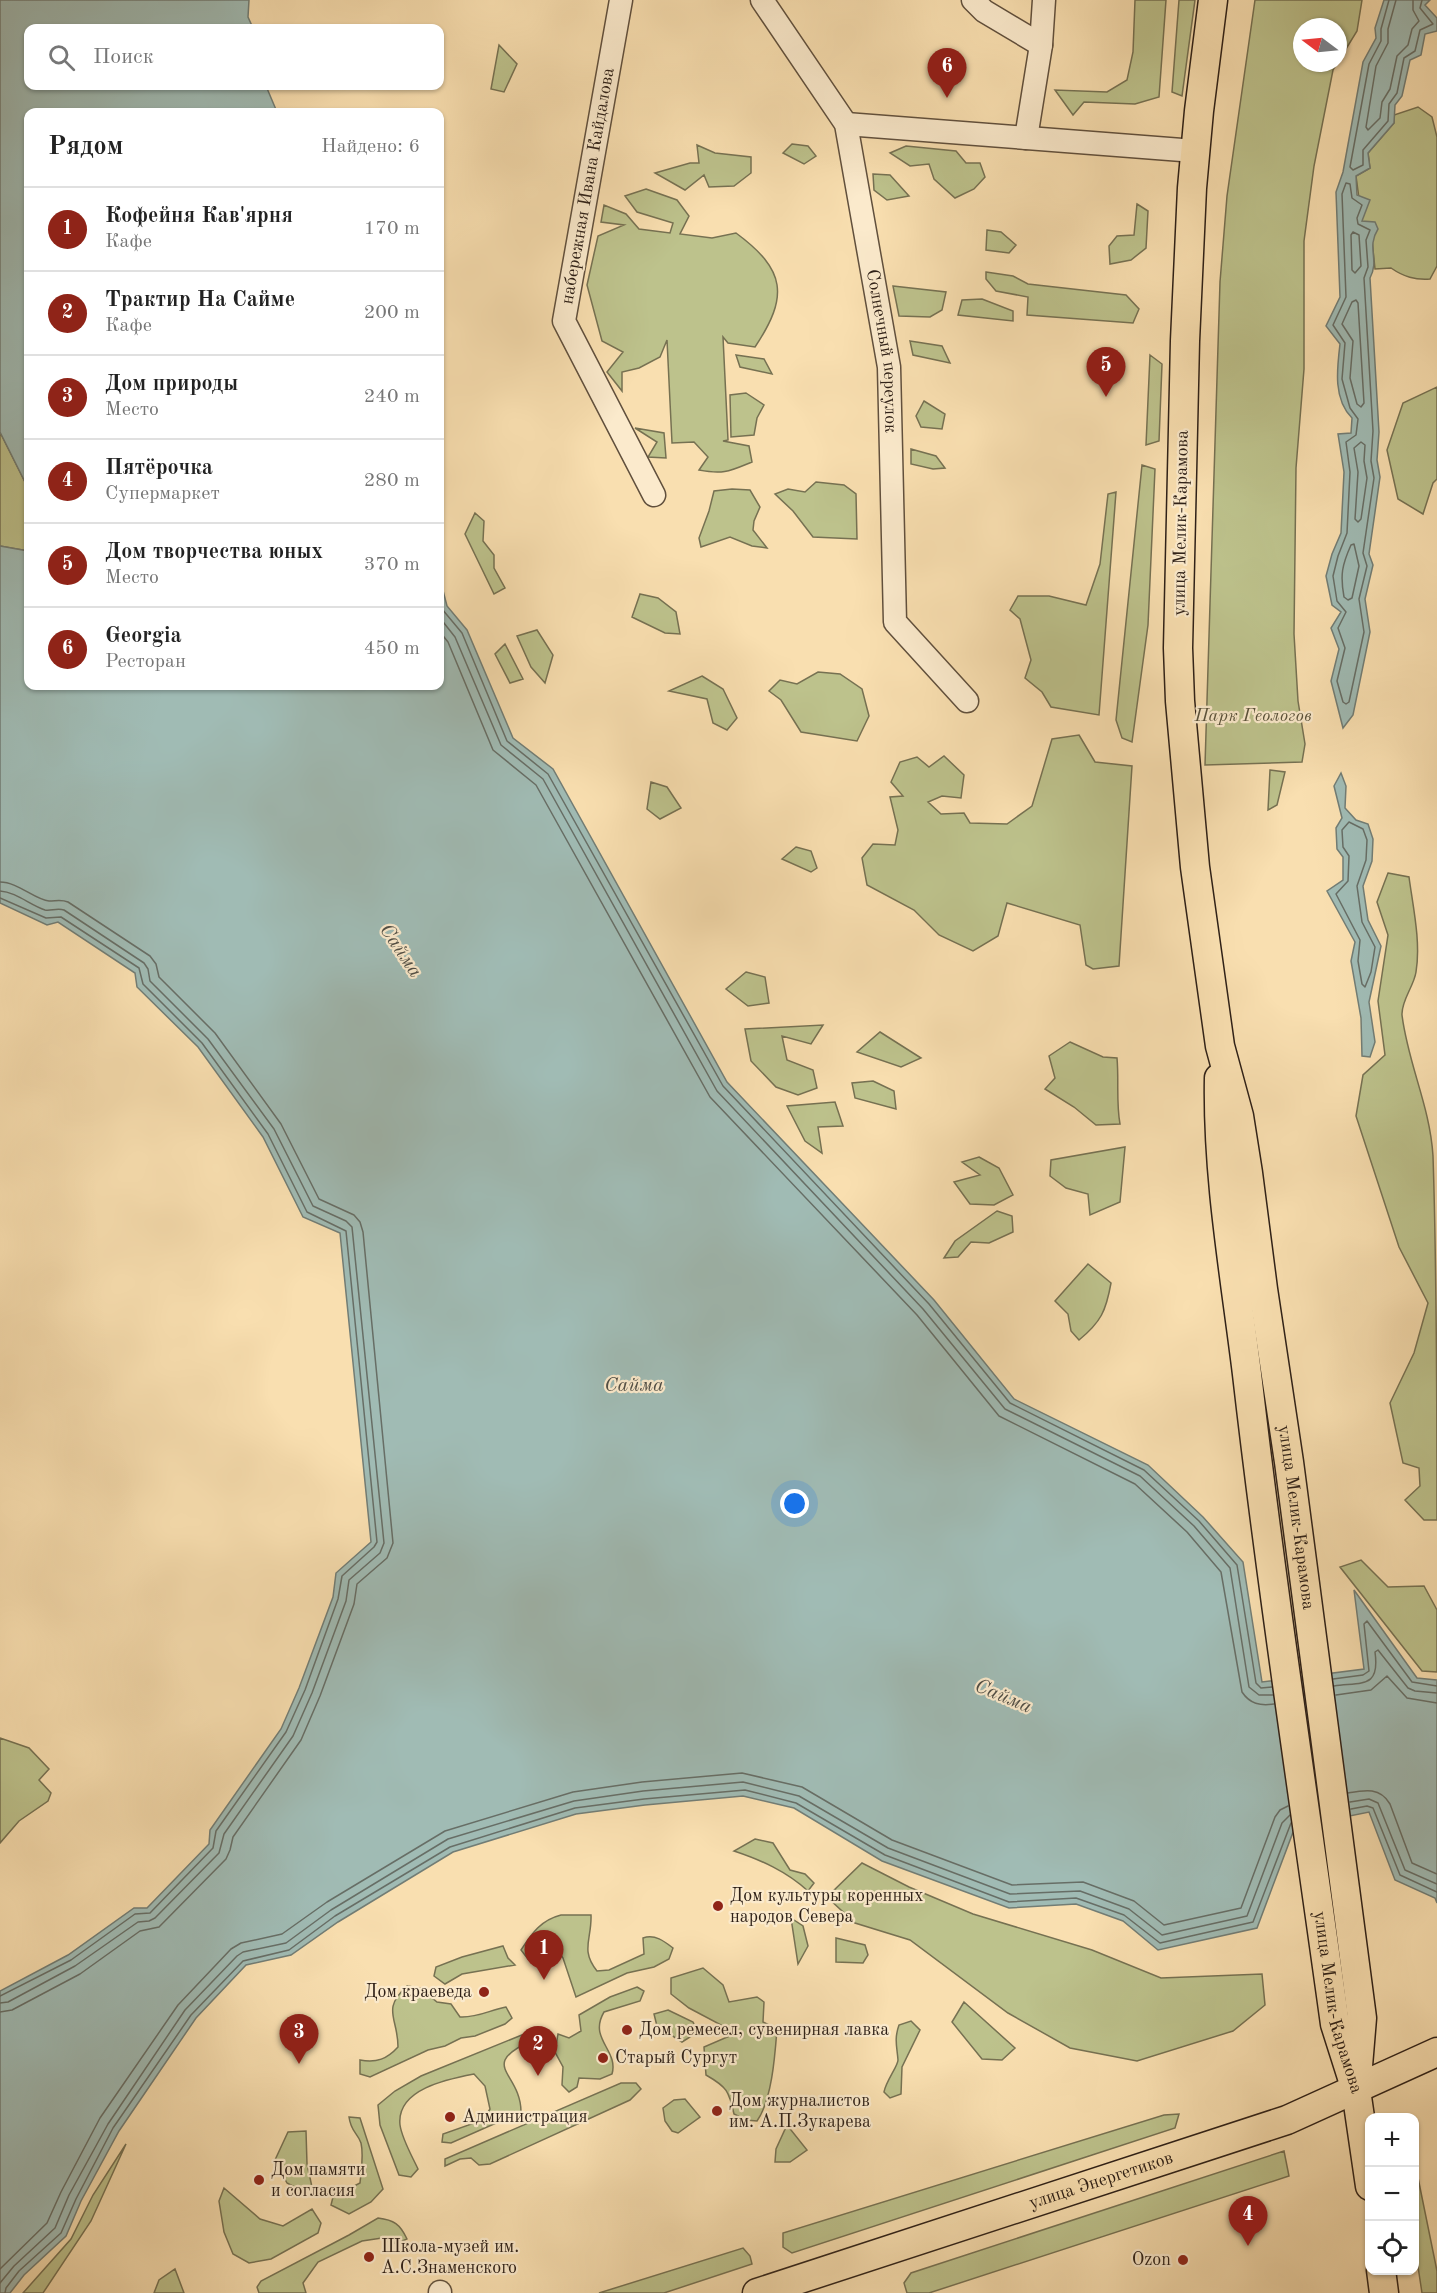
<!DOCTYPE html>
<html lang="ru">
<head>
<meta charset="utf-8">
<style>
	:root { --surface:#fff; --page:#f6f6f6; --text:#222; --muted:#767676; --line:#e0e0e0; --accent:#8f2418 }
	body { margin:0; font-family:"Old Standard TT",serif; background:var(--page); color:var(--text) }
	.controls { position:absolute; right:18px; bottom:18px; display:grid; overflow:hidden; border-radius:12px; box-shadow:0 2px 4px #0004 }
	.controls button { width:54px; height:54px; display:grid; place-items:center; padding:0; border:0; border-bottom:2px solid var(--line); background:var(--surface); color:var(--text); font:30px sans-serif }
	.compass { position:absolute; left:1293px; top:18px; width:54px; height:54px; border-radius:50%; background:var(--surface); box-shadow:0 2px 4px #0004; rotate:286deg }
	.you { position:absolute; left:795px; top:1504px; width:21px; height:21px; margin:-15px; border:4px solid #fff; border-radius:50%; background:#1a73e8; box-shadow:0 0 0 9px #1a73e833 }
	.badge { display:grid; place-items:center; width:39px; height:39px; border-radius:50%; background:var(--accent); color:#fff; font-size:20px; font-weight:700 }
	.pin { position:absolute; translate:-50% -50px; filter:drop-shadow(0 2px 3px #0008) }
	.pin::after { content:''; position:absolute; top:32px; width:21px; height:18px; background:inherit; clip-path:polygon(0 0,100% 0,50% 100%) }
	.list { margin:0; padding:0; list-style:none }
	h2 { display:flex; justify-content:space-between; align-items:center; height:78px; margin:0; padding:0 24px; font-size:26px }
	h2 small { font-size:20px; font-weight:400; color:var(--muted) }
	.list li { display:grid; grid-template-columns:39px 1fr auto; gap:18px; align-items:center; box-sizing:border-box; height:84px; padding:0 24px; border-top:2px solid var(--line) }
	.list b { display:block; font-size:22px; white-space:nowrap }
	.list p { margin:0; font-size:20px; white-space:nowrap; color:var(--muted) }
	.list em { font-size:20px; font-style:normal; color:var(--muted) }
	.icon { flex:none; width:33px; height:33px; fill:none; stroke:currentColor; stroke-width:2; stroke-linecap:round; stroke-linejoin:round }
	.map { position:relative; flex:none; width:1437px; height:2293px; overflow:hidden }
	.search { position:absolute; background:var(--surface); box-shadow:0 2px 4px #0004; left:24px; top:24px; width:420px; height:66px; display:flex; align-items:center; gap:15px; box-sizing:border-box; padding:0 21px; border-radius:12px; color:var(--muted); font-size:22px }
	.panel { position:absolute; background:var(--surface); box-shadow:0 2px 4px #0004; left:24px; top:108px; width:420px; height:582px; border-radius:12px }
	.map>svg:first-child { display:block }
</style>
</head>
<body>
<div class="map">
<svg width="1437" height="2293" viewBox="0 0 1437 2293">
	<rect width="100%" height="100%" fill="#f9dfb0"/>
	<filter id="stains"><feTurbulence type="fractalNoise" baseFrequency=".00333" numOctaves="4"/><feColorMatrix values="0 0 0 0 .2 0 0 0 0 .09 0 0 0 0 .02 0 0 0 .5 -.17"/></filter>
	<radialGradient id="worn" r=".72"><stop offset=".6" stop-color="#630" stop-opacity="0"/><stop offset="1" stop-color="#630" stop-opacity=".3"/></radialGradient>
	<!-- green -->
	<path fill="#bdc28c" stroke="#767152" stroke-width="1.5" d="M1135 0H1166L1159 97 1135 104 1084 102 1073 115 1055 90 1107 92 1127 80 1133 52Z
		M1179 0H1195L1182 96 1172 92Z
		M1255 0H1362L1357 31 1338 62V27H1302V63H1337L1333 70 1314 166 1304 241V369L1296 468 1294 634 1298 701 1305 744 1302 762 1205 765 1220 282 1227 196Z
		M499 45 517 64 504 92 491 89Z
		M1418 107 1432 117 1437 137V266L1430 279C1415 280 1404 277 1391 268L1375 269 1372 240 1362 221 1356 176 1370 168 1368 153 1394 123V115Z
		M792 144 808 146 816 156 804 164 783 153Z
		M697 145 715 153 751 157V173L734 186 709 187 704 175 685 190 655 173 690 163H699Z
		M906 146 956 151 966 163H980L985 177 974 189 955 198 934 179 929 164 910 166 890 153Z
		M873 174 890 175 909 196 887 200 874 190Z
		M646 189 677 200 689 216 680 234 712 238 736 233C786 270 789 296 755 347L728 343 723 337 728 440 723 441 749 446 752 462C730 471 724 475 699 470L708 457 694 442 672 443 667 340 660 357 639 368 622 372V391L607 372 623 352 602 341 587 285 598 236 624 225 601 222 604 205 626 214 639 229 670 233 673 223 637 212 625 196Z
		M1137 204 1148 211 1146 248 1131 260 1110 264 1109 246 1117 236 1134 235Z
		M987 230 1001 232 1016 245 1009 253 986 250Z
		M986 272 1013 276 1028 284 1126 295 1139 309 1133 323 1027 315 1028 297 996 291 986 279Z
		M893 286 946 292 942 310 930 317 899 316Z
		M982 299 1013 311V321L958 315 962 300Z
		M910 341 942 346 950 363 913 355Z
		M736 355 764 359 772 374 740 367Z
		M1150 355 1162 364 1159 441 1146 445Z
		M1437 387V479L1433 483 1423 514 1398 499 1387 450 1403 403Z
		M746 393 764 405 757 418 754 435 731 437 730 395Z
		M924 401 945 414 942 429 921 427 916 416Z
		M635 428 664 433 666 458 648 457 657 442Z
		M0 432 28 488V551L0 546Z
		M911 449 936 456 945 468 933 469 911 464Z
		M1142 465 1155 469 1148 625 1132 742 1122 738 1116 720Z
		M816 482 844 485 856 494 857 539 813 537 793 511 775 494 788 489 805 492Z
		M732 489 750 490 760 507 754 521 753 530 767 548 752 546 730 537 701 547 699 538 709 511 714 491Z
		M1116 492 1099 715 1051 707 1042 692 1025 678 1031 660 1020 619 1010 610 1018 596H1049L1086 605 1100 564 1108 494Z
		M475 513 484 521 483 541 494 555V568L505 588 494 594 465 534Z
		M640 594 658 598 676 612 680 634 665 633 632 617Z
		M537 630 553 655 545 683 531 667 517 636Z
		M505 644 523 679 510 683 495 654Z
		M818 672 840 674 862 689 869 716 857 741 801 732 781 700 769 691 780 680 797 684Z
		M702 676 723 689 737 718 727 730 713 723 707 699 669 691Z
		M1079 735 1095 762 1132 766 1119 966 1093 969 1086 965 1080 925 1007 903 998 936 973 951 939 935 914 910 867 885 862 858 873 844 895 845 898 830 890 797 903 796 891 782 900 762 917 757 929 767 944 756 964 775 961 798 942 796 928 802 941 814 964 813 970 823 1007 824 1032 806 1052 739Z
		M1270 770 1285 772 1277 805 1268 810Z
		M651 782 667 787 681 808 660 819 647 809Z
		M796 847 811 851 817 868 811 872 782 859Z
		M1388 873 1409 877C1413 907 1421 942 1416 972 1414 986 1401 1001 1402 1015 1408 1064 1430 1106 1433 1156 1437 1277 1437 1399 1437 1520H1424L1405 1500 1420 1486 1419 1468 1403 1463 1390 1403 1414 1353 1428 1303 1399 1247 1356 1116 1363 1075 1385 1055 1378 1001 1388 935 1377 902Z
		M746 972 765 977 769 1003 748 1006 726 989Z
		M823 1025 811 1044 782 1036 787 1060 813 1070 817 1088 798 1095 776 1087 751 1061 745 1029Z
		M880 1032 921 1058 901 1067 857 1052Z
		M1070 1042 1103 1057 1117 1058C1119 1081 1116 1102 1120 1124L1096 1125 1074 1107 1045 1089 1055 1078 1049 1056Z
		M873 1081 894 1091 896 1109 855 1098 852 1083Z
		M835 1102 843 1126 818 1127 822 1153 805 1141 787 1106Z
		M1125 1147 1120 1202 1090 1215 1088 1194 1066 1188 1050 1176 1051 1160Z
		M979 1157 999 1168 1013 1195 994 1205 970 1204 954 1182 980 1175 962 1162Z
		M997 1211 1012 1216 1013 1232 989 1243 971 1242 958 1257 944 1258 955 1241Z
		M1088 1264 1111 1283C1106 1311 1101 1322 1079 1340L1071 1331 1068 1314 1055 1301Z
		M1361 1560 1388 1587 1424 1586 1437 1610V1672L1422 1671 1340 1567Z
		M0 1738 29 1748 49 1769 39 1780 51 1793 48 1801 19 1821 0 1843Z
		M755 1839 773 1843 790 1870 805 1874 814 1883 808 1891C786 1871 761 1860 734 1851Z
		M862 1863 909 1887 973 1914 1092 1950 1161 1978 1262 1974 1265 2005 1233 2031 1137 2061 1070 2048 1008 2013 910 1940 855 1923 827 1897Z
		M561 1915H591C592 1939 580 1950 597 1971L609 1970 644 1954 643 1938C655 1934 664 1941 673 1948L669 1959 654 1967 627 1973 576 1997 563 1958 557 1949 540 1952 528 1959 521 1950C532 1933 541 1920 561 1915Z
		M791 1918 803 1926 808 1946 798 1964Z
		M836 1938 865 1945 868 1955 863 1963 836 1962Z
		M503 1946 508 1958 515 1965 462 1974 445 1984 434 1976 436 1967 462 1957Z
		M703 1968 723 1985 729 2002 757 1997 764 2002 763 2022 777 2029C775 2055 772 2100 757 2121L746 2120 734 2114C729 2091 727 2087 706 2075L704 2047 732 2035 725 2027 689 2008 671 1994V1978Z
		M407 1986 420 1988 437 2002 451 2004 460 2017C477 2018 490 2010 506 2007L512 2018 505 2024 475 2036 461 2038 445 2046 428 2050 370 2077 360 2074V2060C377 2063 387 2059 398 2047 398 2017 381 2010 407 1986Z
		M637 1987 644 1991 640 2001 604 2012C588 2039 619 2050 612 2074L600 2079 579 2078 577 2087 569 2092 562 2085 563 2067 555 2052 558 2034 569 2038 581 2031 579 2015 610 1997Z
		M964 2002 1015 2048 1002 2060 982 2059 952 2022Z
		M668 2010 693 2022 698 2032 682 2042 657 2026 654 2014Z
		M911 2021 920 2030 902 2067 901 2094 890 2098 884 2092C886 2081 898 2066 898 2060 897 2047 894 2039 899 2025Z
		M539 2028 535 2039C475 2066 521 2071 521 2112L451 2143 442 2142 443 2134 483 2120 490 2109 485 2086 474 2074C448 2079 396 2089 400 2125 402 2139 412 2156 418 2169L411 2177 399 2175 380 2125 378 2105 395 2091 421 2076Z
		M621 2083H636L641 2089 630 2100 490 2164 479 2165 471 2158 460 2159 445 2166V2159Z
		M685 2099 700 2117 678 2133 672 2131 665 2121 663 2108 674 2100Z
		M1179 2114 1175 2128 792 2253 783 2247V2233L1164 2115Z
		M349 2117 360 2118 383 2189 371 2202 349 2214 331 2205 333 2197 360 2183C361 2171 364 2156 361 2143 357 2132 351 2132 349 2117Z
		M787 2125 807 2150 790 2162H775L776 2149Z
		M306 2131 307 2164 312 2187 300 2190 287 2183 275 2160 288 2132Z
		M126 2144 91 2221 43 2293H23L71 2239 93 2195Z
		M1284 2151 1289 2176 929 2293H907L904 2283 911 2273Z
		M1415 2163 1437 2271V2293H1422L1414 2240Z
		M224 2188 260 2219 283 2226 312 2209 321 2223 318 2233 271 2259 249 2263 233 2254 224 2232 219 2201Z
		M378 2218C394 2220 400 2224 407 2239L396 2244 382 2238 362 2241 318 2262 303 2283 306 2293H259L257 2287 261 2281 349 2235Z
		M743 2248 750 2256 752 2264 664 2293H599Z
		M175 2269 184 2293H154L159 2280Z"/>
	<!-- water -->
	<path fill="#a0bbb4" stroke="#727d75" stroke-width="1.5" d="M0 0H249L248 17 253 28H28V86H266L277 112H28V488L0 432Z
		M1384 0H1430L1425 5 1437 18V31L1425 34 1421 55 1410 60 1402 96 1395 105 1394 123 1368 153 1370 168 1356 176 1357 195 1370 200 1362 221 1375 222 1378 229C1366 248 1380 259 1370 278L1379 432 1377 460 1380 477 1369 554 1373 565 1365 599 1370 632 1353 715 1343 728 1331 681 1339 649 1331 628 1341 612 1332 605 1326 576 1332 554 1341 533 1344 472 1338 434 1351 433 1352 418C1333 399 1337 369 1340 344L1326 326 1340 297 1336 192 1343 172 1363 62 1376 38 1375 28Z
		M0 546 28 551V686H440V579L447 606 467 630 513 738 553 769 727 1082 934 1300 1014 1399 1148 1465 1203 1517 1243 1562 1262 1682 1364 1669 1354 1590 1417 1678 1437 1680V1903L1435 1898 1395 1880 1369 1812 1295 1827 1257 1928 1158 1950 1123 1921 1076 1904 1009 1908 882 1861 794 1808 743 1796 645 1805 576 1814 453 1852 338 1922 291 1955 246 1965 196 2018 119 2131 81 2201 66 2236 24 2275 10 2293H0V1991L68 1955 134 1908H147L209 1844 210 1830 281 1729 299 1688 333 1597 336 1573 371 1542 340 1233 303 1217 263 1137 198 1047 137 987 135 973 58 922 47 925 0 903Z
		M1341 773 1346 786 1345 808 1356 820 1368 824 1373 839 1372 861 1363 886 1368 920 1381 946 1369 1002 1375 1042 1370 1057 1362 1056 1361 1018 1351 961 1355 942 1327 891 1343 880V857L1337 849 1336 828 1342 818 1334 786Z"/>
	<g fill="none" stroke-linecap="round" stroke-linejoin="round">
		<!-- shore -->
		<path stroke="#676e66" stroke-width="1.5" d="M1389 0 1381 29V41L1369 64 1350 167 1353 170 1363 165V150L1388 121 1389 104 1397 93 1404 58 1415 51 1420 30 1433 24 1420 8 1422 0
			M1396 0 1388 29V43L1376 66 1366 127 1368 130 1380 118 1382 102 1390 89 1397 56 1408 45 1412 29 1419 21 1413 10V0
			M1346 183 1350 184 1352 198 1362 205 1357 218 1358 224 1370 230 1366 240 1368 267 1364 278 1373 431 1371 461 1374 478 1363 553 1367 566 1359 599 1364 632 1349 702 1346 704 1343 702 1337 681 1345 648 1338 628 1346 612 1337 601 1333 576 1338 556 1347 533 1350 472 1346 442 1356 435 1358 419 1350 408 1342 379 1345 343 1333 325 1346 297 1342 194Z
			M1353 232 1359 235 1361 266 1355 273 1352 270 1351 235Z
			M1356 300 1358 303 1364 403 1361 407 1357 404 1350 378 1353 341 1342 324 1352 302Z
			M1361 442 1365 445 1364 461 1367 478 1361 519 1358 522 1355 519 1358 472 1354 448Z
			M1354 544 1359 566 1352 598 1348 600 1344 597C1340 575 1342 565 1351 545Z
			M440 602 442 609 462 633 507 741 548 774 723 1086 929 1304 1010 1403 1144 1470 1199 1521 1237 1565 1256 1683 1261 1688 1272 1687
			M440 618 455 637 501 745 543 779 717 1091 923 1309 1005 1409 1140 1476 1194 1526 1230 1568 1249 1687 1259 1695H1273
			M440 632 448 642 493 750 536 785 710 1097 917 1315 999 1416 1135 1484 1187 1532 1221 1572 1242 1692C1250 1704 1260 1706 1274 1704
			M1349 822 1363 829 1367 840 1366 860 1357 886 1362 922 1375 947 1371 972 1365 987 1362 984 1358 961 1360 940 1336 894 1348 881 1349 856 1343 847 1342 830Z
			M0 882C18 882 35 900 49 901 56 901 61 899 68 902L150 956 156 964 159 977 215 1033 281 1124 319 1199 354 1215 360 1222 363 1232 393 1543 387 1558 357 1584 354 1604 320 1696 301 1740 233 1837 230 1850 226 1859 159 1927 140 1931 80 1974 12 2010 0 2012
			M0 891C16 892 30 905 45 910 51 911 57 908 64 910L144 963 148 969 150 981 208 1039 274 1129 313 1206 346 1221 352 1227 384 1543 380 1553 349 1580 346 1601 312 1693 293 1736 224 1834 219 1853 155 1918 149 1921 138 1922 75 1966 8 2002 0 2003
			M0 898 46 918 61 917 139 968 143 984 202 1043 268 1134 307 1212 346 1231 377 1542 374 1547 342 1576 338 1599 305 1690 286 1732 216 1831 213 1848 150 1913 135 1914 71 1960 0 1996
			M1333 1679 1363 1675 1369 1671 1364 1624 1367 1621 1412 1682 1437 1686
			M1334 1686C1363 1682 1380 1688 1375 1652L1378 1650 1408 1688 1415 1691 1437 1693
			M1336 1695 1371 1690 1387 1676 1407 1698 1437 1703
			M1348 1793C1365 1790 1380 1787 1390 1804L1412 1863 1437 1874
			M1350 1802 1369 1799 1378 1803 1405 1870 1437 1884
			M1351 1809 1367 1806 1373 1808 1400 1875 1437 1892
			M0 2269 47 2223 61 2192 100 2118 178 2005 231 1949 241 1943 282 1934 327 1902 445 1831 573 1792 642 1782 742 1773 802 1787 892 1840 1012 1885 1083 1882 1134 1901 1164 1925 1241 1908 1275 1817 1280 1810 1288 1806
			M0 2283 14 2266 55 2228 69 2195 108 2124 185 2010 237 1956 243 1952 286 1943 331 1910 448 1839 574 1801 643 1791 743 1782 799 1796 888 1848 1010 1894 1080 1891 1129 1909 1162 1935 1247 1916 1282 1823 1290 1815
			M5 2293 6 2288 19 2271 61 2233 76 2199 113 2128 191 2015 243 1961 289 1950 335 1916 450 1847 575 1808 644 1799 745 1790 796 1803 885 1855 1009 1902 1076 1898 1124 1915 1160 1943 1253 1922 1291 1823"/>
		<defs>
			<g id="minor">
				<path d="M621 0 564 321 654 495"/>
				<path id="s1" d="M762 0 846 124 889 367 895 622 967 701"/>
				<path d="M973 0 984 11 1041 45"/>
				<path d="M846 124 1195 151"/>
				<path d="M1026 138 1041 45 1044 0"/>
				<path d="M440 2292V2293"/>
			</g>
			<g id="major">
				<path id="s2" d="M1213 0 1199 111 1192 188 1185 341 1178 648 1180 701 1195 867 1220 1046 1239 1116 1248 1173 1263 1289 1289 1462 1362 2018 1356 2090"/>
				<path id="s3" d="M1219 1078C1217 1177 1235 1276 1247 1374 1272 1591 1305 1807 1335 2024L1356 2090 1370 2186"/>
				<path d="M1381 2270 1384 2293"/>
				<path id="s4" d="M757 2293 1287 2120 1437 2052"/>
			</g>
		</defs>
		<!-- minor casing -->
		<use href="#minor" stroke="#61503d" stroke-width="25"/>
		<!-- major casing -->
		<use href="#major" stroke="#2e2017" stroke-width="31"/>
		<!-- minor -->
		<use href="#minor" stroke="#fbeacc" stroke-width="22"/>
		<!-- major -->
		<use href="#major" stroke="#f9dfb0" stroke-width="28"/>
	</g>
	<!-- markers -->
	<g fill="#8f2418" stroke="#fbeacc" stroke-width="2">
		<circle cx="718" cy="1906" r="6"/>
		<circle cx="484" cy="1992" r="6"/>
		<circle cx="627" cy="2030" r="6"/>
		<circle cx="603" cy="2058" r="6"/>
		<circle cx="717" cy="2111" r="6"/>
		<circle cx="450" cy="2117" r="6"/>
		<circle cx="259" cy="2180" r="6"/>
		<circle cx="369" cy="2257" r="6"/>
		<circle cx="1183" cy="2260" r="6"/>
	</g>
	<g text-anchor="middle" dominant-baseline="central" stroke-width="4.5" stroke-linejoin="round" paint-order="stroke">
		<!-- street labels -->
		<g font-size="18" fill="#2e2017" stroke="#fbeacc">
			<text transform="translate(588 186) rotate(-80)">набережная Ивана Кайдалова</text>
			<text stroke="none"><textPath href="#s1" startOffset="380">Солнечный переулок</textPath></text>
			<text transform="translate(1181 523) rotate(-89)">улица Мелик-Карамова</text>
			<text stroke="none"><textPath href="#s2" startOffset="1528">улица Мелик-Карамова</textPath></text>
			<text stroke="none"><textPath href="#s3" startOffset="933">улица Мелик-Карамова</textPath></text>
			<text stroke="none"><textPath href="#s4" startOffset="362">улица Энергетиков</textPath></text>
		</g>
		<!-- park labels -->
		<g font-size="18" font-style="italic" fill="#59513a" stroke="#fbeacc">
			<text x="1253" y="716">Парк Геологов</text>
		</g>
		<!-- poi labels -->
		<g font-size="18" fill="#2e2017" stroke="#fbeacc" text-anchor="start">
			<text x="730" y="1896">Дом культуры коренных<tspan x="730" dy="21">народов Севера</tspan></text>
			<text x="472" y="1992" text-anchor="end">Дом краеведа</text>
			<text x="639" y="2030">Дом ремесел, сувенирная лавка</text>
			<text x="615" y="2058">Старый Сургут</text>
			<text x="729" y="2101">Дом журналистов<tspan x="729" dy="21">им. А.П.Зукарева</tspan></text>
			<text x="462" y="2117">Администрация</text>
			<text x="271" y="2170">Дом памяти<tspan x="271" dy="21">и согласия</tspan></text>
			<text x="381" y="2247">Школа-музей им.<tspan x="381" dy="21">А.С.Знаменского</tspan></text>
			<text x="1171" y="2260" text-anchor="end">Ozon</text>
		</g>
		<!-- water labels -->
		<g font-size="20" font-style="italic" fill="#504e46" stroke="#fbeacc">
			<text transform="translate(400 951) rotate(56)">Сайма</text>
			<text x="634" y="1386">Сайма</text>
			<text transform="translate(1003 1697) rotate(23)">Сайма</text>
		</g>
	</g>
	<rect width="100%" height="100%" filter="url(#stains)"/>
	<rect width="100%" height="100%" fill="url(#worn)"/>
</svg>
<div class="controls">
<button>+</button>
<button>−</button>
<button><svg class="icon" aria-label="locate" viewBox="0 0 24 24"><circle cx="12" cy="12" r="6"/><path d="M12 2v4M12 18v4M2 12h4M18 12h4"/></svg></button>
</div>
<svg class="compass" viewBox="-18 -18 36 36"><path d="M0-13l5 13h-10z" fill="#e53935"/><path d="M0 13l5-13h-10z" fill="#767676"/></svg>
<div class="you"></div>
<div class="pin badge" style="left:544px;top:1980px">1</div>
<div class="pin badge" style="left:538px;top:2076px">2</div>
<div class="pin badge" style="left:299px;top:2064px">3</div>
<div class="pin badge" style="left:1248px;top:2246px">4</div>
<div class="pin badge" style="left:1106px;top:397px">5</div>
<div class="pin badge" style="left:947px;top:98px">6</div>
<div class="search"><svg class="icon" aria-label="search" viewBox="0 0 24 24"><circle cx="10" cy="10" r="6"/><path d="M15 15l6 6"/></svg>Поиск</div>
<section class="panel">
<h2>Рядом<small>Найдено: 6</small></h2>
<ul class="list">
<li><span class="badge">1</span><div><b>Кофейня Кав'ярня</b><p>Кафе</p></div><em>170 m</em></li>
<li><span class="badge">2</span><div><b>Трактир На Сайме</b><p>Кафе</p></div><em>200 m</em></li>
<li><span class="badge">3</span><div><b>Дом природы</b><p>Место</p></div><em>240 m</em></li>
<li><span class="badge">4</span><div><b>Пятёрочка</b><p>Супермаркет</p></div><em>280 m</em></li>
<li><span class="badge">5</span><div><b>Дом творчества юных</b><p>Место</p></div><em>370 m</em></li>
<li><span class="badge">6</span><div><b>Georgia</b><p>Ресторан</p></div><em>450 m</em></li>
</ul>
</section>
</div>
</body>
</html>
